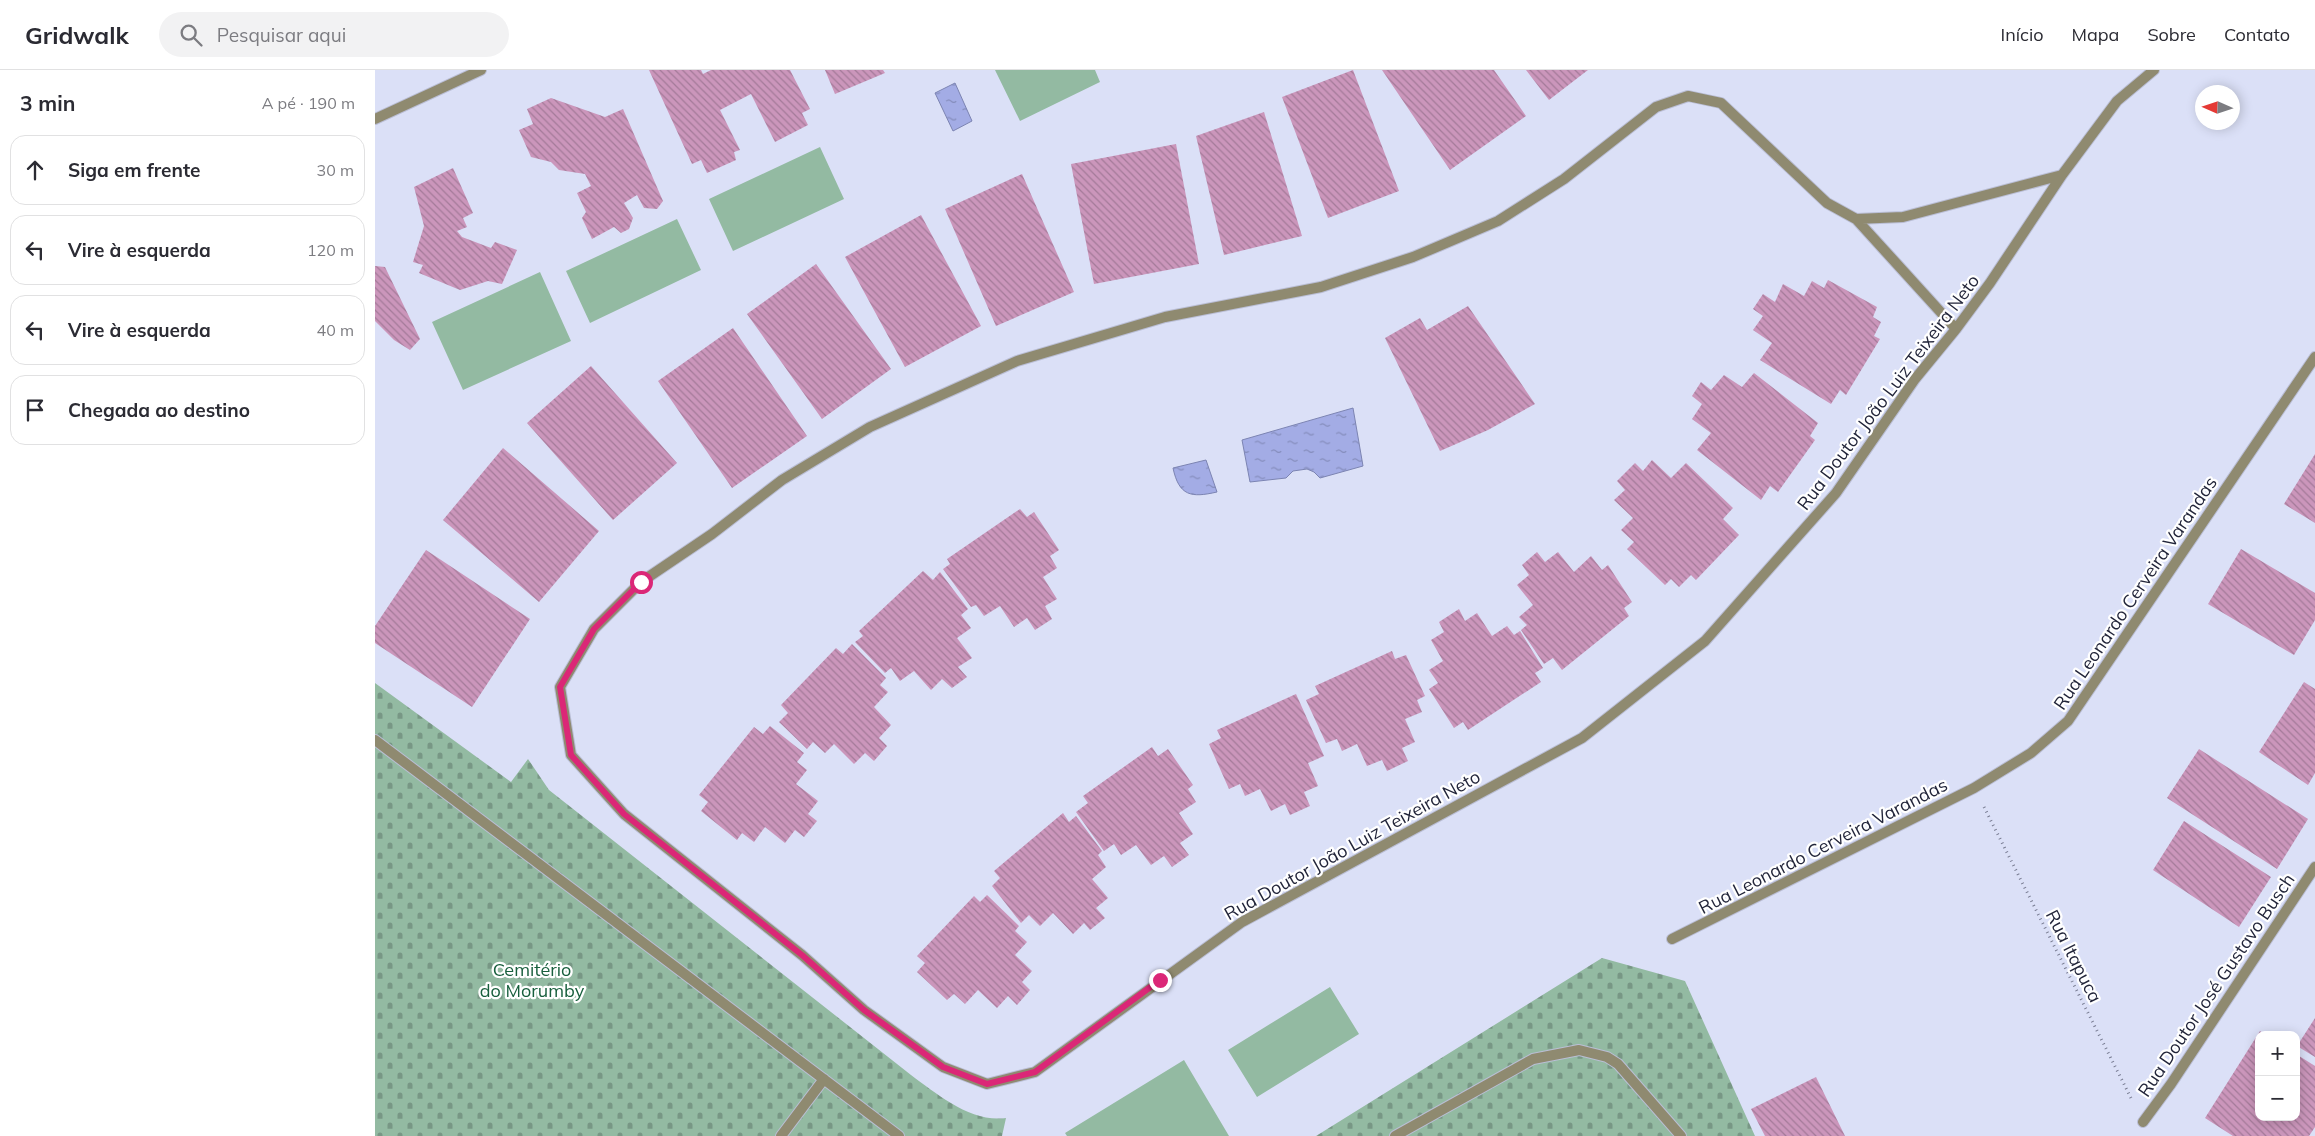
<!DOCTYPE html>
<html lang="pt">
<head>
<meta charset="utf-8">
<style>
	:root { --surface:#fff; --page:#f2f2f3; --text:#2b2b33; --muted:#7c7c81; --line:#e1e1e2 }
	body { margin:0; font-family:Mulish,sans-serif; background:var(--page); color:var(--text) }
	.controls { position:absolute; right:15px; bottom:15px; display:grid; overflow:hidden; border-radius:10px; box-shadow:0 2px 12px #0003 }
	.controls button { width:45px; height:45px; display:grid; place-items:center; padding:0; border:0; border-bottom:1px solid var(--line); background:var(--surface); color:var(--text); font:25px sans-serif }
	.compass { position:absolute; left:1820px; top:15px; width:45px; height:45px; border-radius:50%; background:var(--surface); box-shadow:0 2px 12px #0003; rotate:273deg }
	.stop { position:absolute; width:15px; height:15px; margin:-11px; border:4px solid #db2777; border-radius:50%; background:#fff }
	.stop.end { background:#db2777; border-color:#fff; box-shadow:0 1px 5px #0008 }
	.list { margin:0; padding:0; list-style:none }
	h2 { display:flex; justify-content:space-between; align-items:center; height:65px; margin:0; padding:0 20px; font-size:21px }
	h2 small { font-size:16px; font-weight:400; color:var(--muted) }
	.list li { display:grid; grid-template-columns:32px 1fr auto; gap:15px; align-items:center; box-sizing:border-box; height:70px; margin:0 10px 10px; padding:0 10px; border:1px solid var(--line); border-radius:15px }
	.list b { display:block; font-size:19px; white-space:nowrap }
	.list em { font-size:16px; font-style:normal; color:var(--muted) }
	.icon { flex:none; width:28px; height:28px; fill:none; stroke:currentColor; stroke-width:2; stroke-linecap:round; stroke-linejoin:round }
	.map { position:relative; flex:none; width:1940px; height:1066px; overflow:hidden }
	header { display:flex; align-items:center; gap:30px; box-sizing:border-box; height:70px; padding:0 25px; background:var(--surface); border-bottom:1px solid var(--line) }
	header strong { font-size:24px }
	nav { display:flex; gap:28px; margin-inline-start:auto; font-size:18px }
	.search { width:350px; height:45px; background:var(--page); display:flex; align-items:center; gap:12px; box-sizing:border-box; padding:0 18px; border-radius:28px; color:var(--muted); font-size:19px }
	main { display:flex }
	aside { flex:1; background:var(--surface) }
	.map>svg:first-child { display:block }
</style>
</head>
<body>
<header>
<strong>Gridwalk</strong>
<div class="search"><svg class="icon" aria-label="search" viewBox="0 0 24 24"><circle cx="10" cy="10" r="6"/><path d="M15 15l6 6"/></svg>Pesquisar aqui</div>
<nav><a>Início</a><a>Mapa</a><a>Sobre</a><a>Contato</a></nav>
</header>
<main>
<aside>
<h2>3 min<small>A pé · 190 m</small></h2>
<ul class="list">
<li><svg class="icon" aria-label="ahead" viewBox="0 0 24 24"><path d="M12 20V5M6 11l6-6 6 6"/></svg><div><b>Siga em frente</b></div><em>30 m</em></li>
<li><svg class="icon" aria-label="left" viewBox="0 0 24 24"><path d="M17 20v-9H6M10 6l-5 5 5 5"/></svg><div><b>Vire à esquerda</b></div><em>120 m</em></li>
<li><svg class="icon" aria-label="left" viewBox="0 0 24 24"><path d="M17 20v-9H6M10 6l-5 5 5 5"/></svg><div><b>Vire à esquerda</b></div><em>40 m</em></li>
<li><svg class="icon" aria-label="arrive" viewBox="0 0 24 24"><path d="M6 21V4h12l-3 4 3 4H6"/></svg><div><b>Chegada ao destino</b></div></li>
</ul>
</aside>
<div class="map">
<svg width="1940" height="1066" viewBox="0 0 1940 1066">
	<defs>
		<pattern id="cemetery-stones" width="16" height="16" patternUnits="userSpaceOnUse" patternTransform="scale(1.25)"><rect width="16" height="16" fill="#93baa2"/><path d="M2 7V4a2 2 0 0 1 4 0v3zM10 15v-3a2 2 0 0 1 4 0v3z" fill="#789785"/></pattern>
		<pattern id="water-ripples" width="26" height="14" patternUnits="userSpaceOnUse" patternTransform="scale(1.25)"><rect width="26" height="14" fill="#a3ace5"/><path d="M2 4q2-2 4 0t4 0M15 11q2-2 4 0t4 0" fill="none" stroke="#848cbb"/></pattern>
		<pattern id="building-back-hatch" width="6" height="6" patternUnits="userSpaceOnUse" patternTransform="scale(1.25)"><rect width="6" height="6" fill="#cb96bb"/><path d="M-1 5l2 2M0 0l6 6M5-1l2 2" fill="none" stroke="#a47a99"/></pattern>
	</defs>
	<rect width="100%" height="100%" fill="#dbe0f7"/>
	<!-- cemetery -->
	<path fill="url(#cemetery-stones)" d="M0 613 136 712 153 689 174 720 536 1005C562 1024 596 1053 631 1048L627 1066H0Z
		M1227 888 1310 911 1380 1066H941Z"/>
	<!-- green -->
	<path fill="#93baa2" d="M620 0H720L725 12 645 51Z
		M445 77 469 129 358 181 334 129Z
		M302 149 326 200 215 253 191 201Z
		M165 202 196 271 88 320 57 252Z
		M955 917 984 964 882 1027 853 980Z
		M809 990 854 1066H692L690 1063Z"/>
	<!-- water -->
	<path fill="url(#water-ripples)" stroke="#7c84b2" d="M580 13 597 51 578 61 560 23Z
		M978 338 988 396 945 408 939 402 932 399 918 401 911 408 875 412 867 370Z
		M831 390 842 422C816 428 804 426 798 398Z"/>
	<!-- building -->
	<path fill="url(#building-back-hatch)" d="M274 0H326L328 4 336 0H415L435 39 427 43 433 55 400 72 376 24 345 40 365 80 359 82 361 90 332 103 326 90 317 94Z
		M450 0H508L510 3 460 24Z
		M978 0 1024 121 953 148 907 27Z
		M1007 0H1119L1151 46 1075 100Z
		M1151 0H1213L1174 30Z
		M176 28 230 47 248 39 288 131 282 139 269 138 262 125 249 133 258 148 254 159 246 163 239 157 217 169 207 148 211 142 202 123 216 116 210 104 184 100 176 92 156 87 144 60 158 54 152 39Z
		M889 42 927 166 849 185 821 66Z
		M801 74 824 194 719 214 696 94Z
		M78 98 98 143 88 148 92 157 82 161 87 167 116 178 120 172 142 180 127 214 113 211 85 220 44 203 48 195 38 192 49 156 39 117Z
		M647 104 699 222 621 256 570 139Z
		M546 145 606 256 530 297 470 187Z
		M441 194 516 299 447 349 372 244Z
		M0 196 10 197 45 269 35 280 19 270 0 251Z
		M1453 210 1502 237 1498 247 1506 252 1499 266 1505 269 1471 325 1465 320 1456 334 1385 290 1397 273 1378 260 1388 246 1378 239 1388 224 1400 232 1408 214 1429 226 1437 211 1449 218Z
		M1093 236 1160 334 1113 360 1065 381 1010 268 1045 248 1052 260Z
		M358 258 432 366 357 418 283 311Z
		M216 296 302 393 238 450 152 353Z
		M1379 303 1443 353 1435 366 1440 370 1403 422 1395 416 1386 430 1322 380 1336 363 1317 349 1327 334 1317 326 1326 312 1336 320 1349 305 1367 317Z
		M128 378 224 461 164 532 68 450Z
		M1940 384V453L1909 434Z
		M1277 390 1296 408 1311 393 1358 438 1348 449 1364 465 1321 510 1316 505 1304 517 1296 509 1290 515 1252 479 1259 472 1246 460 1258 448 1239 430 1250 420 1242 411 1260 393 1268 401Z
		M645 439 652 447 659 442 684 480 675 486 682 498 668 507 682 529 670 536 677 549 660 560 652 548 639 557 625 536 609 546 601 535 596 537 568 499 575 494 572 489Z
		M1866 479 1940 523V550L1919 585 1833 534Z
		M51 480 155 549 97 637 0 573V556Z
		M1162 482 1170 492 1183 482 1199 502 1216 486 1227 500 1233 495 1257 532 1249 538 1254 546 1187 600 1178 588 1169 594 1146 560 1152 555 1144 547 1158 535 1142 515 1154 505 1147 495Z
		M548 501 558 510 565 502 593 539 586 545 596 558 582 568 597 588 583 597 592 607 577 618 567 609 556 620 539 601 525 611 516 598 510 603 480 572 488 566 484 561Z
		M1084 539 1090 551 1102 543 1117 566 1132 556 1139 565 1145 561 1168 598 1160 603 1166 612 1093 660 1088 652 1079 658 1054 619 1063 613 1054 600 1068 591 1056 570 1069 562 1064 552Z
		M477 574 511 608 505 615 513 622 499 637 516 655 504 668 512 676 499 691 490 683 479 694 459 674 450 683 438 672 432 679 404 652 413 643 406 635 461 578 468 584Z
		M1017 581 1020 589 1031 585 1050 626 1042 630 1047 642 1030 649 1040 672 1027 678 1033 691 1012 701 1007 690 992 696 982 674 967 681 962 669 951 673 931 630 944 624 940 616Z
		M1929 612 1940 619V703L1933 715 1884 682Z
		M921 624 949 686 933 693 943 716 929 722 935 736 915 745 910 734 896 741 885 719 870 726 865 714 854 719 834 674 846 668 842 660Z
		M395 656 429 683 422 692 432 700 421 714 443 731 433 744 442 751 429 767 420 760 410 773 390 757 379 772 367 763 362 770 326 741 333 732 324 725 379 657 388 664Z
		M777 677 783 686 793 679 818 715 813 719 821 732 804 743 818 764 805 773 814 785 797 797 789 786 776 795 761 775 746 785 739 774 729 781 701 742 713 733 708 726Z
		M1824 679 1933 749 1902 799 1792 728Z
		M688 743 694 752 701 746 727 781 723 785 731 797 717 809 733 828 721 838 730 848 715 860 709 853 698 864 678 843 665 856 654 845 646 853 617 816 625 808 619 801Z
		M1809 751 1896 807 1864 857 1778 800Z
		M612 825 644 856 640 861 652 872 640 885 657 901 647 912 655 920 642 935 633 926 622 938 603 920 590 934 579 924 572 930 542 902 550 893 542 886 599 826 605 832Z
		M1940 948V987L1922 976Z
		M1885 961 1891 965H1884V1047H1921V984L1940 996V1057L1934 1066H1858L1830 1048Z
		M1441 1007 1470 1066H1390L1376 1039Z"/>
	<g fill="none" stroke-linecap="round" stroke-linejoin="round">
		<defs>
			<path id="lane" d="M0 670 524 1066
				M406 1066 449 1009
				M1020 1066 1158 989 1204 980 1232 987 1243 994 1306 1066"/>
			<path id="street" d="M0 49 106 0
				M1687 105 1528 147 1481 149 1452 133 1346 33 1313 26 1281 37 1189 109 1123 151 1038 187 946 217 790 247 642 291 495 357 407 410 337 464 266 512 219 559 185 617 196 685 249 744 427 885 489 940 568 997 612 1014 660 1002 867 852 1207 668 1330 571 1461 423 1540 309 1581 259 1615 213 1687 105 1742 31 1779 0
				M1481 149 1581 259
				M1297 869 1599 718 1656 683 1693 651 1940 287
				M1768 1052 1796 1014 1940 797"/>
		</defs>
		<!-- lane casing -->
		<use href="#lane" stroke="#babed5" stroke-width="12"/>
		<!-- street casing -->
		<use href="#street" stroke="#babed5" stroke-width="12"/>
		<!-- path -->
		<path stroke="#797d93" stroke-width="3" stroke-dasharray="1 4" stroke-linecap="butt" d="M1609 737 1757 1030"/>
		<!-- lane -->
		<use href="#lane" stroke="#8f8a70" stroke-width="10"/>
		<!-- street -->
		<use href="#street" stroke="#8f8a70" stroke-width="10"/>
	</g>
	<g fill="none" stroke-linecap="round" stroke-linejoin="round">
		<!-- route -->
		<path stroke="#db2777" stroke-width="6" d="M266 512 219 559 185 617 196 685 249 744 427 885 489 940 568 997 612 1014 660 1002 785 910"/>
	</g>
	<g text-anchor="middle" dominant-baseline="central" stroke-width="4.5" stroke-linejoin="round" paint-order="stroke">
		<!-- street labels -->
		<g font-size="18" fill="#22253a" stroke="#fff">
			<text transform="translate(1513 322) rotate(-53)">Rua Doutor João Luiz Teixeira Neto</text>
			<text transform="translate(1760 523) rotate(-56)">Rua Leonardo Cerveira Varandas</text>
			<text transform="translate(977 775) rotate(-29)">Rua Doutor João Luiz Teixeira Neto</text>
			<text transform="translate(1448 776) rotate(-27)">Rua Leonardo Cerveira Varandas</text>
			<text transform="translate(1699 886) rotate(63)">Rua Itapuca</text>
			<text transform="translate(1841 915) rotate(-56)">Rua Doutor José Gustavo Busch</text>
		</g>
		<!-- park labels -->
		<g font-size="18" fill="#185f3d" stroke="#fff">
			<text x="157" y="899">Cemitério<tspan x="157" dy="21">do Morumby</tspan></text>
		</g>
	</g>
</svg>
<div class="controls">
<button>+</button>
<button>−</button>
</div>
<svg class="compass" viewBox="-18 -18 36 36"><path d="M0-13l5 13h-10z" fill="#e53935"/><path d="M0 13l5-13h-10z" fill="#7c7c81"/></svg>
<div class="stop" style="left:266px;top:512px"></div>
<div class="stop end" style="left:785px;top:910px"></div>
</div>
</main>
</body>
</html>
